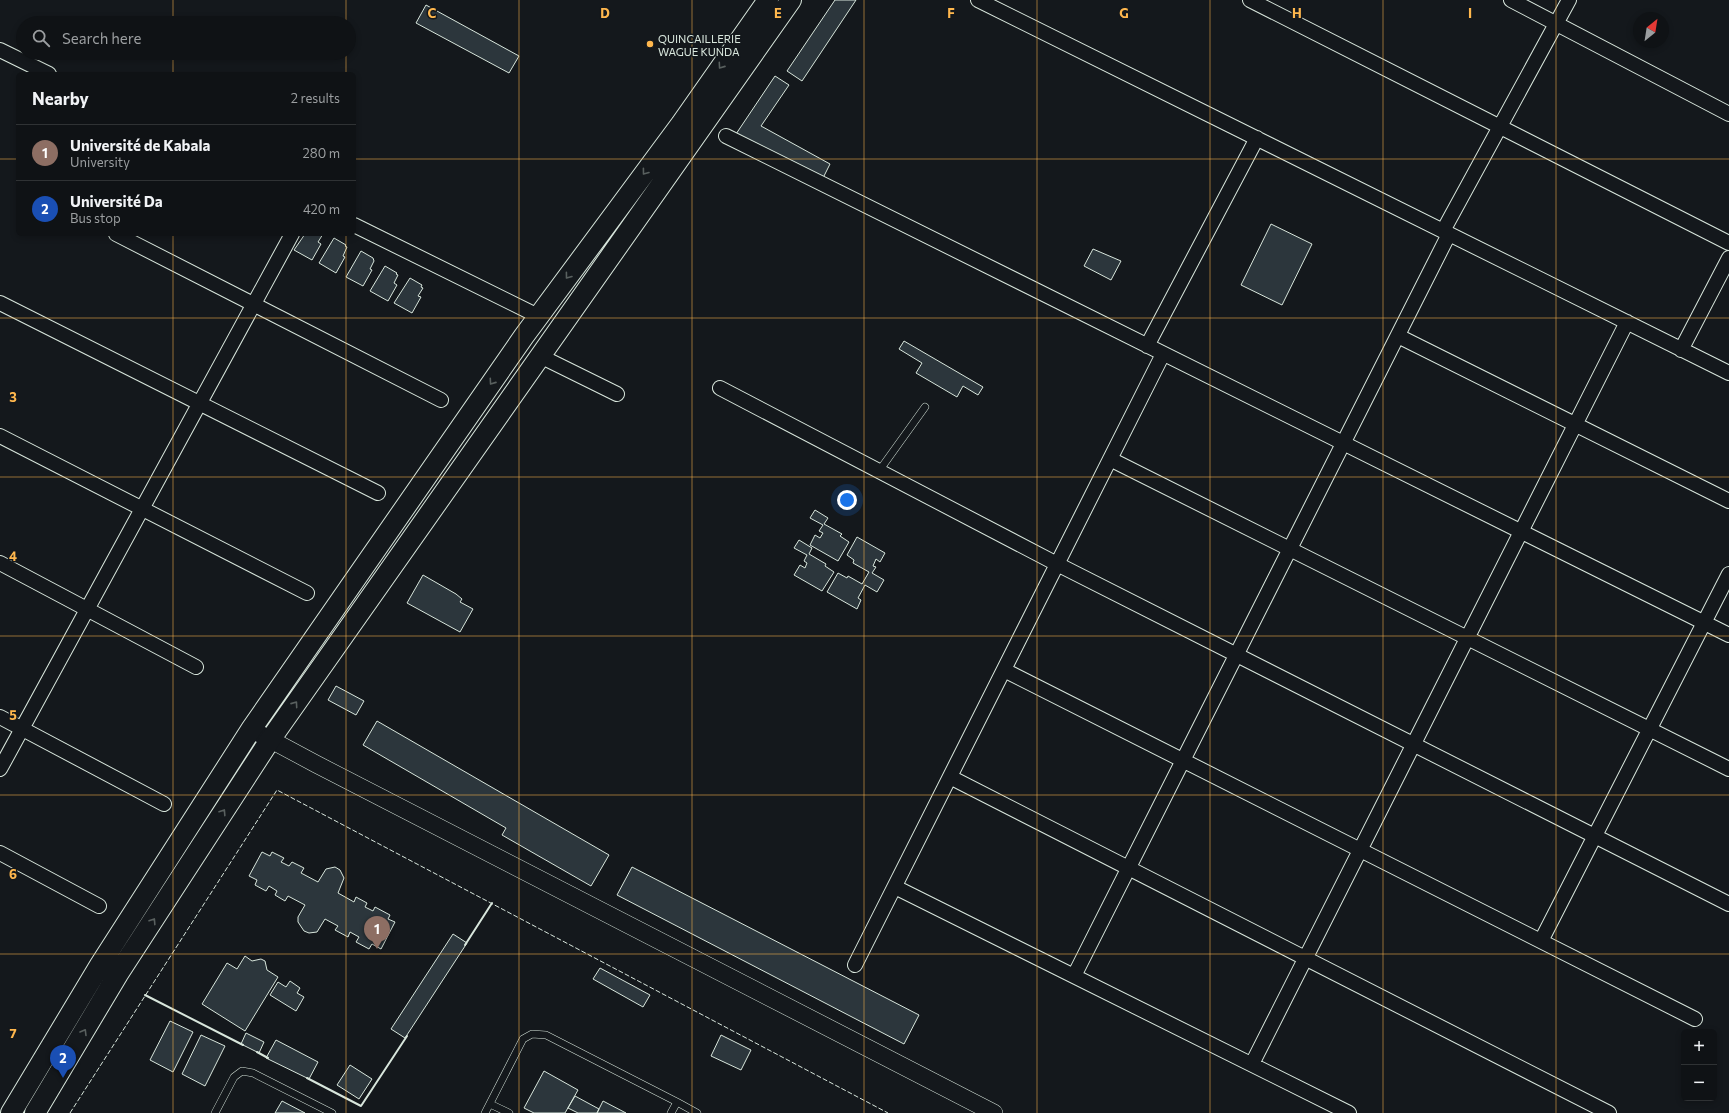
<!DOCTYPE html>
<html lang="en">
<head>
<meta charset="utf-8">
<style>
	:root { --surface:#0f1215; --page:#181b1e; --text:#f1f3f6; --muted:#9b9ea0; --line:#2f3234; --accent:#ffb74d }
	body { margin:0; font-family:Commissioner,sans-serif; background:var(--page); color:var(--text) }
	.controls { position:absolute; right:12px; bottom:12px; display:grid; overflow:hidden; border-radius:6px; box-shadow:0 2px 6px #0003 }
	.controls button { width:36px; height:36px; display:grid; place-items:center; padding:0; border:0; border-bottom:1px solid var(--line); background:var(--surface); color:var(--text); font:20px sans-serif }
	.compass { position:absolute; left:1633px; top:12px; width:36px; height:36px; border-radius:50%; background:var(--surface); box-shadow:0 2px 6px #0003; rotate:30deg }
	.you { position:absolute; left:847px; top:500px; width:14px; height:14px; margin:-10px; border:3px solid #fff; border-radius:50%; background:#1a73e8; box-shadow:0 0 0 6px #1a73e833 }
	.badge { display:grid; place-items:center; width:26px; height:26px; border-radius:50%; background:var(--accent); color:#fff; font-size:13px; font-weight:700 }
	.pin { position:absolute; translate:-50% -33px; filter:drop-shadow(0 1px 2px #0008) }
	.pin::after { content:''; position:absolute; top:21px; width:14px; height:12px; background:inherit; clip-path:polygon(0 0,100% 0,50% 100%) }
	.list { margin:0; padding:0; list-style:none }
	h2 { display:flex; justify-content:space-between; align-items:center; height:52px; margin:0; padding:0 16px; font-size:17px }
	h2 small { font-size:13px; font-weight:400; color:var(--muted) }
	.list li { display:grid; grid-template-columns:26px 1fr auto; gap:12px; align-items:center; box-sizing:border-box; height:56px; padding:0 16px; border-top:1px solid var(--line) }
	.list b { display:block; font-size:15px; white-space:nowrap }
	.list p { margin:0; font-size:13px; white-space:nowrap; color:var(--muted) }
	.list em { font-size:13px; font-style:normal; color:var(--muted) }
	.icon { flex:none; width:22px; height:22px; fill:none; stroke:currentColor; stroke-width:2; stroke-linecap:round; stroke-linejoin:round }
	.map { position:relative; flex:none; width:1729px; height:1113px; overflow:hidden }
	.search { position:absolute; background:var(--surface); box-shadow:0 2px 6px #0003; left:16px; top:16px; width:340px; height:44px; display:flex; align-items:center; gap:10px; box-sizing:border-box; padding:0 14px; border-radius:22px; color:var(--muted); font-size:15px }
	.panel { position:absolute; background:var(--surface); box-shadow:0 2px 6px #0003; left:16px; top:72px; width:340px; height:164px; border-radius:6px }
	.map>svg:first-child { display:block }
</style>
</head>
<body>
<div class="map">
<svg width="1729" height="1113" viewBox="0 0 1729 1113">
	<rect width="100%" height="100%" fill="#14181c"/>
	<!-- building -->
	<path fill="#2c363c" stroke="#d8e6dc" d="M835 0H856L802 81 787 71Z
		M426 5 519 56 509 73 416 23Z
		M775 76 789 85 761 126 830 164 823 178 736 134Z
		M1271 224 1312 244 1282 305 1241 285Z
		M305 234H323L318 242 321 244 312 260 294 250Z
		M334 238 346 245 345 246 347 247 343 256 345 257 336 273 319 263Z
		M1093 249 1121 261 1111 280 1084 266Z
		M361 251 373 258 374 261 370 269 372 270 363 286 346 277Z
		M385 266 397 273 396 274 398 275 394 283 397 285 388 301 370 291Z
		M410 278 422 285 421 287 423 288 418 296 421 297 412 313 394 303Z
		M904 341 983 387 978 395 963 386 957 397 916 373 922 363 899 349Z
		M815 510 828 518 824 524 842 534 840 536 849 542 838 561 810 545 815 535 820 538 823 533 819 531 823 525 810 518Z
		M857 537 885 553 880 562 876 559 873 566 876 567 872 573 884 580 877 592 865 585 858 598 861 600 857 609 827 592 838 573 847 578 848 576 862 584 869 572 853 563 854 560 847 555Z
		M799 540 812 548 809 554 826 564 825 566 834 572 822 591 794 575 800 565 805 568 807 563 804 561 807 555 794 548Z
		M423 575 456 594 462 599 460 602 473 609 460 632 407 603Z
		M336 686 364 701 356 715 328 700Z
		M377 721 609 855 591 886 502 835 506 828 363 745Z
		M262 852 270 856 272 852 284 858 281 862 289 866 292 862 304 868 301 873 318 882 326 869 335 867 340 870 344 878 338 893 354 902 356 897 367 903 365 907 373 911 375 907 390 915 388 919 395 922 381 949 372 944 369 949 356 942 359 937 350 932 348 937 335 930 338 926 325 919 317 932 309 933 304 931 298 922V917L305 905 288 896 285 901 275 895 277 891 269 886 266 891 255 885 257 880 249 876Z
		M632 867 919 1015 904 1044 617 895Z
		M453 934 467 943 405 1038 391 1029Z
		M245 956 252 961 261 959 265 961 267 970 278 977 245 1031 202 1004 227 963 237 969Z
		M600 968 650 995 643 1007 593 979Z
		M290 981 300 988 297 993 304 997 296 1011 270 995 278 982 286 987Z
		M170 1021 193 1032 173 1072 150 1060Z
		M246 1033 264 1042 259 1053 241 1044Z
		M201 1035 225 1046 205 1086 182 1074Z
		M721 1035 751 1050 741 1070 711 1056Z
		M276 1040 318 1062 309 1079 266 1058Z
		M350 1065 372 1079 359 1099 337 1085Z
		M544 1071 578 1090 565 1113H534L524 1108Z
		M575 1096 599 1109 597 1113H578L568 1108Z
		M282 1101 305 1113H275Z
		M603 1101 626 1113H597Z"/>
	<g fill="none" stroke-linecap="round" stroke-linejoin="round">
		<defs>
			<path id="service" d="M879 471 925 407
				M490 1104 509 1113
				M215 1113 234 1077 242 1071 253 1073 332 1113
				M485 1113 523 1039 532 1034 546 1035 677 1102
				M671 1113 677 1102 697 1113"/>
			<path id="minor" d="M978 0 1729 373
				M1250 0 1729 243
				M1511 0 1729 114
				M0 50 49 74
				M726 136 1729 635
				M354 225 538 316
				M1443 231 1569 0
				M116 234 441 400
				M0 303 378 493
				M1398 336 1729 501
				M1147 346 1257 138
				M1681 350 1729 258
				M540 356 617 394
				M720 388 1057 564 1729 904
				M0 436 307 593
				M1110 459 1729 769
				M0 563 196 667
				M1004 670 1695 1019
				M0 717 164 804
				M0 769 292 234
				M950 777 1609 1113
				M0 853 99 906
				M895 887 1349 1113
				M1541 941 1729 574
				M855 965 1163 354
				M1074 976 1449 234
				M1252 1064 1627 322"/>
			<path id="tertiary" d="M260 734 316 764 994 1113"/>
			<path id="secondary" d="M11 1113 100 965 252 728 524 336 681 124 768 0
				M35 1113 118 974 270 740 791 0"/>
		</defs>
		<!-- service casing -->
		<use href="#service" stroke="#d8e6dc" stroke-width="8"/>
		<!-- minor casing -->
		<use href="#minor" stroke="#d8e6dc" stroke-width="16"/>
		<!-- tertiary casing -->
		<use href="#tertiary" stroke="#d8e6dc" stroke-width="18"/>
		<!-- secondary casing -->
		<use href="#secondary" stroke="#d8e6dc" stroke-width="22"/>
		<!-- service -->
		<use href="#service" stroke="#14181c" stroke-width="7"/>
		<!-- minor -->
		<use href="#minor" stroke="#14181c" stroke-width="14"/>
		<!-- tertiary -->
		<use href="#tertiary" stroke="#14181c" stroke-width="17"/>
		<!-- secondary -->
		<use href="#secondary" stroke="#14181c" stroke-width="20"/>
		<!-- fence -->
		<path stroke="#d8e6dc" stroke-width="1" stroke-dasharray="5 2" stroke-linecap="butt" d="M70 1113 277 790 888 1113"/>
		<!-- wall -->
		<path stroke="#d8e6dc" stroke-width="2" d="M465 945 492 903
			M145 995 243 1045
			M257 1052 268 1058
			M307 1078 361 1106 407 1036"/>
	</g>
	<!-- one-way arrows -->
	<defs><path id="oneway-chevron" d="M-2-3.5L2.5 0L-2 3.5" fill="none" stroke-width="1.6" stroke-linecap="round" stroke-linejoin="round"/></defs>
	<g stroke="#59605f">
		<use href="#oneway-chevron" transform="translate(721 66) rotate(125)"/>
		<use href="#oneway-chevron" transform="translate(645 172) rotate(127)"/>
		<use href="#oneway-chevron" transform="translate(568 276) rotate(127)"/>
		<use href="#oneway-chevron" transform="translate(492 382) rotate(125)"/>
		<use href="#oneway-chevron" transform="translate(295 704) rotate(-55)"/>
		<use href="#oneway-chevron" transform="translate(223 812) rotate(-57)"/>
		<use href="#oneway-chevron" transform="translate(153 921) rotate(-57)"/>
		<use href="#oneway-chevron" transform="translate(84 1032) rotate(-59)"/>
	</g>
	<!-- grid -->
	<path fill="none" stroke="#ffb74d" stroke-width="1" stroke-opacity="0.55" d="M173 0V23M346 0V23M519 0V1113M692 0V1113M864 0V1113M1037 0V1113M1210 0V1113M1383 0V1113M1556 0V1113M173 53V74M346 53V74M0 159H18M354 159H1729M173 234V1113M346 234V1113M0 318H1729M0 477H1729M0 636H1729M0 795H1729M0 954H1729"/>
	<!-- markers -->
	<circle fill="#ffb74d" stroke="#14181c" stroke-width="1.5" cx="650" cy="44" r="4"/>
	<g text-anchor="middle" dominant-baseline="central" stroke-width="3" stroke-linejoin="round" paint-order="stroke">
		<!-- poi labels -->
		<g font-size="11" fill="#d8e6dc" stroke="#14181c" text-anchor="start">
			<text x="658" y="38">QUINCAILLERIE<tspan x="658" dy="13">WAGUE KUNDA</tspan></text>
		</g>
	</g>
	<g font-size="13" text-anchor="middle" font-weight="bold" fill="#ffb74d" stroke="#14181c" stroke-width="3" stroke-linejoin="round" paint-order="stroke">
		<text x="432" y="18">C</text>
		<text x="605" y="18">D</text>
		<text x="778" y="18">E</text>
		<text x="951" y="18">F</text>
		<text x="1124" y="18">G</text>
		<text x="1297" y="18">H</text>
		<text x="1470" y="18">I</text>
		<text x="13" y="402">3</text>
		<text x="13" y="561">4</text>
		<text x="13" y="720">5</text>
		<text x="13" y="879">6</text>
		<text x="13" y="1038">7</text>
	</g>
</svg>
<div class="controls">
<button>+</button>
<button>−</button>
</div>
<svg class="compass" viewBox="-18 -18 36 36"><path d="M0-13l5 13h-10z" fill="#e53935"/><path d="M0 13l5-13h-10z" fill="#9b9ea0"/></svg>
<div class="you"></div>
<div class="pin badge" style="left:377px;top:949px;background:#8d6e63">1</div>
<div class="pin badge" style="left:63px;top:1078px;background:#1a4fb4">2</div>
<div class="search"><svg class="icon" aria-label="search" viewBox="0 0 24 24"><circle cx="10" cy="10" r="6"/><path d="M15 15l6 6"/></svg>Search here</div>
<section class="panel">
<h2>Nearby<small>2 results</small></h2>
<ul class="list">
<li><span class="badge" style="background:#8d6e63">1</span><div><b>Université de Kabala</b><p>University</p></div><em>280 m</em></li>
<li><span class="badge" style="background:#1a4fb4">2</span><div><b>Université Da</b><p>Bus stop</p></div><em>420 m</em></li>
</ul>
</section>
</div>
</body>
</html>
